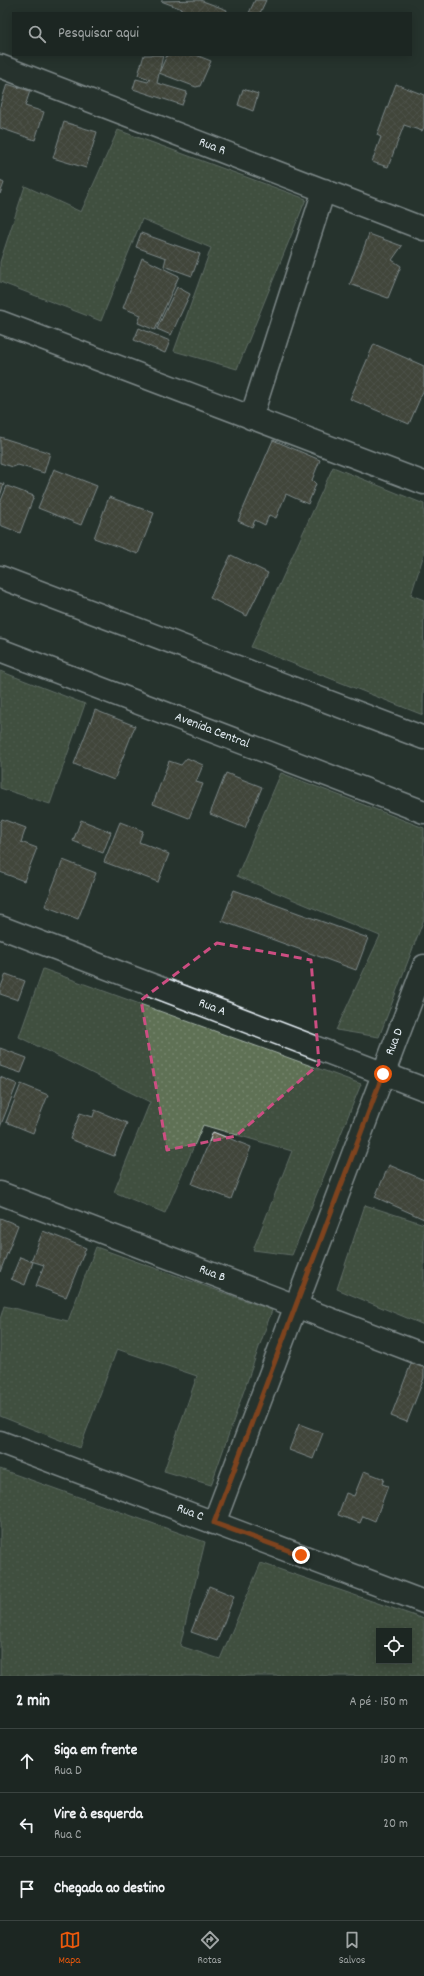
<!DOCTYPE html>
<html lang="pt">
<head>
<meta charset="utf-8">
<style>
	:root { --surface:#1c2622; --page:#29322f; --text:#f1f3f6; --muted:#a0a5a5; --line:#3a4340; --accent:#ea580c }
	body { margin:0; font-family:Dekko,sans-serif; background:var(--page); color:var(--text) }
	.controls { position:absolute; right:12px; bottom:12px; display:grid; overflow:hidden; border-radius:0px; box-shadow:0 2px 10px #0003 }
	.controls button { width:36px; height:36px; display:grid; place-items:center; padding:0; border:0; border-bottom:1px solid var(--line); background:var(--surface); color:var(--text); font:20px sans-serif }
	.stop { position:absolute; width:12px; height:12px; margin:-9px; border:3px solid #ea580c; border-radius:50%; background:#fff }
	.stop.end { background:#ea580c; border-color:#fff; box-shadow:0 1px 4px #0008 }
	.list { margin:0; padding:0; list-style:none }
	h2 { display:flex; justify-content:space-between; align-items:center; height:52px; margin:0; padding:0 16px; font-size:17px }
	h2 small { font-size:13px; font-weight:400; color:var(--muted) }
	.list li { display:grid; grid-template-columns:26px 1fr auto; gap:12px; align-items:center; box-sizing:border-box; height:64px; padding:0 16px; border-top:1px solid var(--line) }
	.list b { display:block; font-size:15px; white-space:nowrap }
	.list p { margin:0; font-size:13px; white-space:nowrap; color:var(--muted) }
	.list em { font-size:13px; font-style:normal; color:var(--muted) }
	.icon { flex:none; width:22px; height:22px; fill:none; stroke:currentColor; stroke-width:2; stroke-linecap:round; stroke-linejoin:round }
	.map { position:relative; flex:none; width:424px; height:1676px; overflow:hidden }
	.search { position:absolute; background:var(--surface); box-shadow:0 2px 10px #0003; left:12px; right:12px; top:12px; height:44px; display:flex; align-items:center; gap:10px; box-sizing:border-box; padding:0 14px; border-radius:0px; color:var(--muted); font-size:15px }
	.sheet { height:244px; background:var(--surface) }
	nav { display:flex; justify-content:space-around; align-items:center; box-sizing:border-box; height:56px; border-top:1px solid var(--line); background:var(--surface); font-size:11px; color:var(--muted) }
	nav a { display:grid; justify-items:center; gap:2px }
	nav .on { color:var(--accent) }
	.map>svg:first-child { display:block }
</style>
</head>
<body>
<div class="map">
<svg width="424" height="1676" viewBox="0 0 424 1676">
	<defs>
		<pattern id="grass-dots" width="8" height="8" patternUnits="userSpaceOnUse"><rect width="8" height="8" fill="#5e7154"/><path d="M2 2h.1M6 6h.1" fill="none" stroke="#75866d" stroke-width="1.8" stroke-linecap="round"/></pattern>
		<pattern id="building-cross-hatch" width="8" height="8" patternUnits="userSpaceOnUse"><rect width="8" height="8" fill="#635d4c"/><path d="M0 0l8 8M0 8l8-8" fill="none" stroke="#797567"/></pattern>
	</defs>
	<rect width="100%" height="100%" fill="#26332d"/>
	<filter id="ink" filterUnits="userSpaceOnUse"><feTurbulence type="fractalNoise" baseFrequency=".025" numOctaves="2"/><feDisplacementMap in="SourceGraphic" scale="8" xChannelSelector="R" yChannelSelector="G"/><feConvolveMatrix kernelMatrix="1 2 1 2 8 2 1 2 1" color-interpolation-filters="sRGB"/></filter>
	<g filter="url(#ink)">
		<!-- grass -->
		<path fill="url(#grass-dots)" stroke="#a3b1a6" fill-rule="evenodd" d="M118 130 306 199 237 369 174 351 211 248 142 219 101 321 0 282V262L25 186 81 212Z
			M333 467 424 504V554L411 595 424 600 423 715 251 647Z
			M0 671 85 704 50 804 0 788Z
			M281 773 424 828V919L379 1037 336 1030 380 936 237 876Z
			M43 969 361 1084 292 1255 253 1250 292 1151 203 1125 165 1213 114 1192 150 1102 19 1037Z
			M365 1205 424 1224V1325L337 1289Z
			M96 1247 272 1310 211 1485 164 1471 197 1376 117 1349 80 1448 0 1416V1319L4 1306 68 1321Z
			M0 1469 205 1542 180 1646 220 1659 261 1563 424 1619V1676H0ZM379 1631H409V1661H379Z"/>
		<!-- building -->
		<path fill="url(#building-cross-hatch)" stroke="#e8f1f8" d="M200 0 227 10 226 13H182V9L161 1Z
			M255 0H266L260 13H249Z
			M144 55H163L157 83 187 92 182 105 133 89 136 79 148 82 150 79 138 75Z
			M167 55H196L211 61 200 86 196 87 159 73Z
			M7 84 30 91 25 106 44 112 35 140 0 128V106Z
			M396 84 424 95V127L422 131 404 125 388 167 372 162 381 137 377 135Z
			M243 89 258 94 253 111 238 105Z
			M64 122 97 132 86 168 53 158Z
			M0 181 4 183 0 194Z
			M141 233 200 254 192 276 164 266 166 258 136 247Z
			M369 234 402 246 392 260 401 266 388 298 350 284Z
			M142 258 179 276 155 330 138 323 141 315 123 308Z
			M177 287 190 294 171 335 157 329Z
			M139 328 170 341 165 353 134 340Z
			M374 344 424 366V389L409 424 350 399Z
			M0 437 50 453 44 473 18 465 13 467 0 463Z
			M273 440 320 460 312 480 316 484 308 504 286 494 276 518 269 515 265 525 255 520 252 527 238 521Z
			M54 469 97 486 81 525 38 508Z
			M0 483 4 484 0 496Z
			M7 486 34 496 20 533 0 525V503Z
			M109 497 154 513 138 554 94 538Z
			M231 555 268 573 247 616 210 598Z
			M95 710 135 726 114 780 74 764Z
			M187 758 203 765 196 782 203 784 189 818 153 804 169 761 181 765Z
			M226 773 262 787 245 828 210 814Z
			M2 819 26 828 21 842 37 848 24 881 0 872V823Z
			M81 820 111 832 103 853 73 841Z
			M120 822 143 831 139 842 169 854 158 882 104 862Z
			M63 860 96 873 78 919 45 906Z
			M234 890 368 938 356 970 222 921Z
			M6 974 25 981 18 1000 0 994V989Z
			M0 1048 27 1058 21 1073 0 1066Z
			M0 1077 17 1084 0 1127Z
			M21 1084 48 1095 33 1133 6 1122Z
			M95 1110 127 1123 114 1156 70 1139 80 1113 93 1117Z
			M213 1132 251 1147 231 1199 192 1184Z
			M389 1165 424 1180V1219L375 1197Z
			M0 1218 18 1225 0 1272Z
			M43 1231 86 1248 66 1297 36 1286 44 1265 31 1261Z
			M20 1257 33 1262 25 1285 11 1279Z
			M412 1361 424 1365V1378L407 1422 391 1416Z
			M299 1424 323 1433 313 1459 289 1450Z
			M364 1471 384 1479 382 1484 388 1486 375 1521 363 1516 360 1523 338 1515 346 1493 354 1496Z
			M209 1586 234 1596 217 1641 191 1632Z"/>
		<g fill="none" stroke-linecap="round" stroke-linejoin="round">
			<defs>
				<path id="street" d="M0 66 424 229
					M0 322 424 483
					M251 418 324 190
					M0 577 424 738
					M0 650 424 812
					M0 927 424 1089
					M0 1193 424 1355
					M0 1442 424 1602
					M214 1523 424 966"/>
			</defs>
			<!-- street casing -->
			<use href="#street" stroke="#e8f1f8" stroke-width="25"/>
			<!-- street -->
			<use href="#street" stroke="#26332d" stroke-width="22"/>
		</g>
	</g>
	<g fill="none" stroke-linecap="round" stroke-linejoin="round" filter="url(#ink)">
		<!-- route -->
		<path stroke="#ea580c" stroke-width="5" d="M301 1555 214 1523 383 1074"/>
	</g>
	<!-- marked area -->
	<path d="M0 0H424V1676H0ZM217 943 311 960 319 1064 236 1136 167 1150 141 1000Z" fill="#26332d" fill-opacity=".55" fill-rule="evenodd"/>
	<path fill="none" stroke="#cc4e82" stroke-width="3" stroke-dasharray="8 5" stroke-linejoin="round" d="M217 943 311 960 319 1064 236 1136 167 1150 141 1000Z"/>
	<g text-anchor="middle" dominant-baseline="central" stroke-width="3" stroke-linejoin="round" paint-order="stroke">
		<!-- street labels -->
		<g font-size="13" fill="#e8f1f8" stroke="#26332d">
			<text transform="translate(212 147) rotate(21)">Rua R</text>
			<text transform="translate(212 731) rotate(21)">Avenida Central</text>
			<text transform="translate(212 1008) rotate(21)">Rua A</text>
			<text transform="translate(395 1042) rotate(-69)">Rua D</text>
			<text transform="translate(212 1274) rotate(21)">Rua B</text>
			<text transform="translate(190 1513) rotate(21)">Rua C</text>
		</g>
	</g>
</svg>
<div class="controls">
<button><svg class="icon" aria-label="locate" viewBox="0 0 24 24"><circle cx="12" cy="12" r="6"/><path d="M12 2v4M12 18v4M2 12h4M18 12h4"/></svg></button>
</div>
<div class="stop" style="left:383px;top:1074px"></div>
<div class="stop end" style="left:301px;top:1555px"></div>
<div class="search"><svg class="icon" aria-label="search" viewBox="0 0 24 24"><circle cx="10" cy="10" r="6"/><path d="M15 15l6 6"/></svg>Pesquisar aqui</div>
</div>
<section class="sheet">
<h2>2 min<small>A pé · 150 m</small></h2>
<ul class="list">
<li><svg class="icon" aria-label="ahead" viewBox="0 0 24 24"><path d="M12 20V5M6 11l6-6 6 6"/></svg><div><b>Siga em frente</b><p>Rua D</p></div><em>130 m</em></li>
<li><svg class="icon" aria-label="left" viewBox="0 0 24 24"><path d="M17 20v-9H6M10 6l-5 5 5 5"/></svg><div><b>Vire à esquerda</b><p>Rua C</p></div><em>20 m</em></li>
<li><svg class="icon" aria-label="arrive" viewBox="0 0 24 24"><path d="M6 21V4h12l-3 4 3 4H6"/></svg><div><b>Chegada ao destino</b></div></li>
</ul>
</section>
<nav>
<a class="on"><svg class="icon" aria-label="map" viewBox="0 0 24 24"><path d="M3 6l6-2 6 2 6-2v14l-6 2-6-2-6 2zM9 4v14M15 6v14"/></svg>Mapa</a>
<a><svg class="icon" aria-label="directions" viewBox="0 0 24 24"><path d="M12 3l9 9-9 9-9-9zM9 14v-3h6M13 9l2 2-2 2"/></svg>Rotas</a>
<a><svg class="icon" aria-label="saved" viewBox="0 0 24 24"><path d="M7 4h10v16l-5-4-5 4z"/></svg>Salvos</a>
</nav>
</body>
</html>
